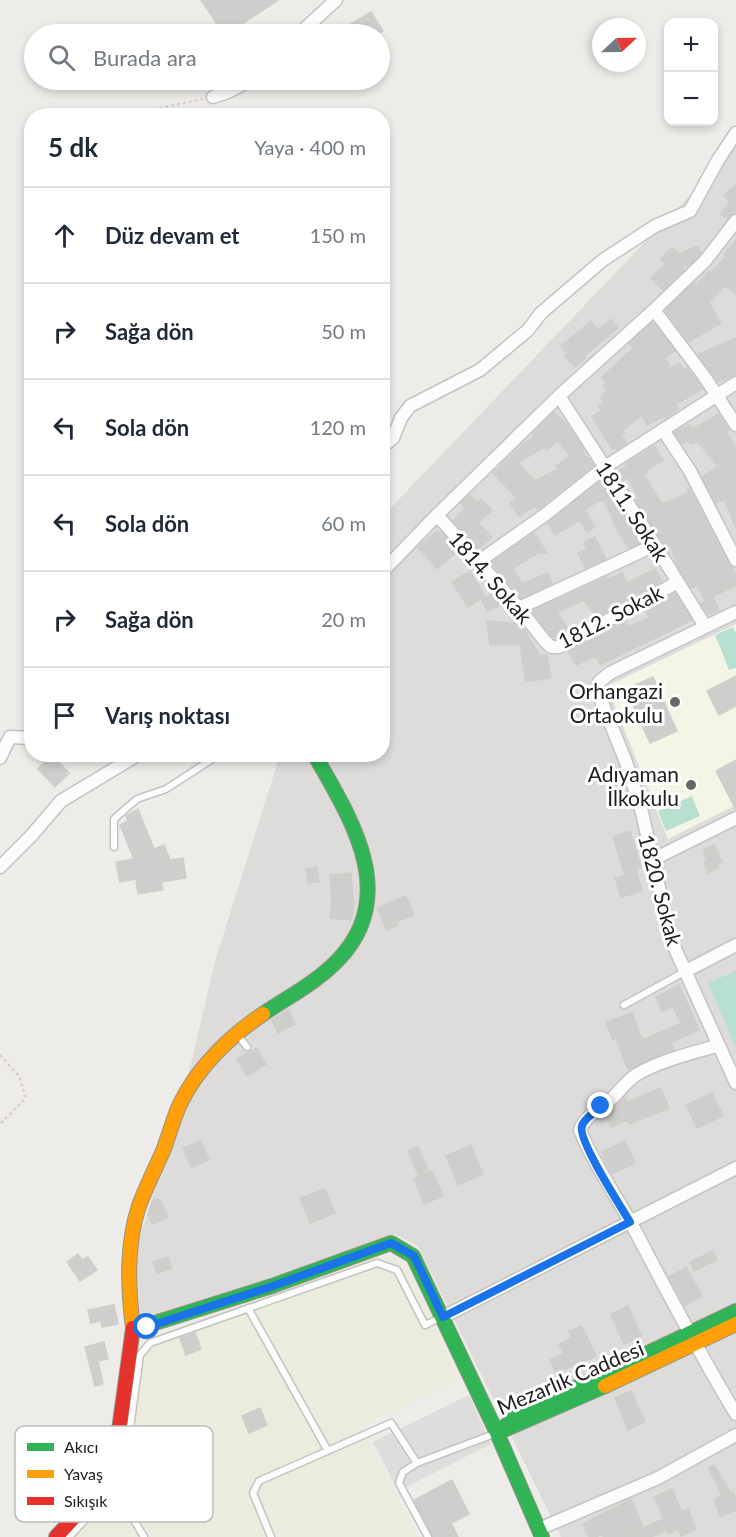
<!DOCTYPE html>
<html lang="tr">
<head>
<meta charset="utf-8">
<style>
	:root { --surface:#fff; --page:#f6f6f7; --text:#1f2937; --muted:#747a83; --line:#e0e1e3 }
	body { margin:0; font-family:Lato,sans-serif; background:var(--page); color:var(--text) }
	.controls { position:absolute; right:18px; top:18px; display:grid; overflow:hidden; border-radius:12px; box-shadow:0 3px 9px #0003 }
	.controls button { width:54px; height:54px; display:grid; place-items:center; padding:0; border:0; border-bottom:2px solid var(--line); background:var(--surface); color:var(--text); font:30px sans-serif }
	.compass { position:absolute; left:592px; top:18px; width:54px; height:54px; border-radius:50%; background:var(--surface); box-shadow:0 3px 9px #0003; rotate:68deg }
	.stop { position:absolute; width:18px; height:18px; margin:-14px; border:4px solid #1a73e8; border-radius:50%; background:#fff }
	.stop.end { background:#1a73e8; border-color:#fff; box-shadow:0 2px 6px #0008 }
	.list { margin:0; padding:0; list-style:none }
	h2 { display:flex; justify-content:space-between; align-items:center; height:78px; margin:0; padding:0 24px; font-size:26px }
	h2 small { font-size:20px; font-weight:400; color:var(--muted) }
	.list li { display:grid; grid-template-columns:39px 1fr auto; gap:18px; align-items:center; box-sizing:border-box; height:96px; padding:0 24px; border-top:2px solid var(--line) }
	.list b { display:block; font-size:22px; white-space:nowrap }
	.list em { font-size:20px; font-style:normal; color:var(--muted) }
	.icon { flex:none; width:33px; height:33px; fill:none; stroke:currentColor; stroke-width:2; stroke-linecap:round; stroke-linejoin:round }
	.map { position:relative; flex:none; width:736px; height:1537px; overflow:hidden }
	.search { position:absolute; background:var(--surface); box-shadow:0 3px 9px #0003; left:24px; top:24px; width:366px; height:66px; display:flex; align-items:center; gap:15px; box-sizing:border-box; padding:0 21px; border-radius:33px; color:var(--muted); font-size:22px }
	.panel { position:absolute; background:var(--surface); box-shadow:0 3px 9px #0003; left:24px; top:108px; width:366px; height:654px; border-radius:24px }
	.map>svg:first-child { display:block }
</style>
</head>
<body>
<div class="map">
<svg width="736" height="1537" viewBox="0 0 736 1537">
	<rect width="100%" height="100%" fill="#edece9"/>
	<!-- residential -->
	<path fill="#dddcda" d="M736 147V1537H561L418 1246 395 1234 133 1328 129 1272 182 1101 216 958 280 755 382 754 383 516Z"/>
	<!-- education -->
	<path fill="#f5f5e6" d="M736 624V805L668 839 607 686Z"/>
	<!-- farmland -->
	<path fill="#ebecdd" d="M382 1253 406 1261 459 1381 360 1426 418 1537H63L107 1490 137 1343Z"/>
	<!-- pitch -->
	<path fill="#b8e0d1" d="M733 627 736 634V668L729 670 715 635Z
		M692 796 700 816 666 831 658 811Z
		M736 971V1048L708 983Z"/>
	<!-- parking -->
	<path fill="#dedddc" d="M469 1395 491 1444 398 1491 373 1442Z"/>
	<!-- building -->
	<path fill="#d0cecc" stroke="#d0cecb" stroke-width="1.5" fill-rule="evenodd" d="M201 0H278L227 34H224Z
		M371 12 383 31 377 34H334Z
		M736 185V210L727 219 721 214 730 202 724 195Z
		M736 240V295L725 285 709 303 721 323 689 342 665 311 694 283 696 285 709 271 710 274 726 256 724 254Z
		M698 246 701 253 690 264 682 267 684 270 663 290 651 278 665 264 660 259 672 247 679 254Z
		M611 319 618 328 584 356 586 358 575 367 565 356 568 354 561 346 591 321 598 330Z
		M653 322 675 351 665 357 671 368 679 364 684 370 687 368 703 389 676 404 678 408 666 418 665 416 647 425 642 415 623 430 625 433 621 436 627 443 616 450 615 448 612 449 592 417 602 410 599 407 604 401 600 398 607 390 603 387 606 382 601 378 633 348 629 343Z
		M736 338V374L718 382 698 354Z
		M554 412 571 429 584 450 582 451 594 465 540 508 537 509 535 506 519 516 510 503 517 498 493 473 523 444 534 437 532 434ZM557 440 570 456 556 466 558 469 535 481 518 463 544 447 547 450Z
		M719 414 729 430 726 432 736 447V528L724 499 716 503 702 477 718 467 698 442 690 444 689 440 682 443 674 432 690 425 692 429Z
		M654 446 663 460 646 471 647 473 644 475 654 491 662 504 689 493 687 489 689 488 729 564 736 574V586L713 596 719 610 708 615 701 604 705 602 698 585 691 588 678 567 671 548 667 549 636 500 639 498 627 477 623 480 618 472 627 465 626 464Z
		M603 479 613 494 609 497 620 512 623 511 643 542 629 548 618 532 604 500 602 501 601 499 585 510 595 527 587 532 580 520 555 535 548 523Z
		M469 495 477 502 481 499 492 510 478 523 492 537 478 549 453 520 466 508 461 503Z
		M437 531 439 533 441 532 458 551 437 569 418 547Z
		M534 533 547 553H538L513 568 522 584 548 573 552 584 521 598 491 563Z
		M595 537 606 559 585 568 578 553 587 549 584 542Z
		M655 569 662 581 596 617 584 600 557 612 570 632 557 639 550 635 532 611 607 577 608 579 622 573 627 583Z
		M470 571 485 596 468 607 452 582Z
		M495 593 501 605 487 611 481 599Z
		M675 593 692 620 600 665 596 656 576 665 568 651 625 621 628 627 649 618 645 609Z
		M487 621 520 623 540 656 547 655 551 678 526 682 520 645H490Z
		M736 676V706L719 715 707 691Z
		M653 677 677 731 650 743 626 689Z
		M39 754H51L69 773 55 787 38 769 45 761Z
		M736 760V810L716 771Z
		M138 809 154 849 164 845 170 860 183 858 186 878 161 882 163 890 138 894 136 879 120 882 116 862 134 859 120 825 128 821 126 816Z
		M630 831 641 867 636 869 642 891 621 897 615 878 625 875 613 837Z
		M714 845 722 862 717 864 718 868 708 873 704 862 707 861 703 850Z
		M317 867 319 882 308 883 306 869Z
		M351 873 353 900H354L352 918 351 920 330 918 332 897 330 875Z
		M406 896 414 915 396 922 398 925 387 930 377 908Z
		M679 985 699 1030 671 1043 674 1050 628 1069 616 1038 613 1040 606 1022 632 1013 642 1040 681 1023 673 1007 662 1011 656 997Z
		M288 1009 295 1024 278 1033 272 1020Z
		M256 1048 266 1064 247 1076 237 1059Z
		M661 1088 669 1108 629 1124 628 1120 611 1127 606 1114 622 1100 625 1098 627 1102Z
		M712 1093 723 1116 697 1128 686 1105Z
		M201 1141 209 1160 191 1167 183 1148Z
		M625 1141 635 1163 612 1174 601 1152Z
		M471 1145 483 1174 458 1185 446 1156Z
		M418 1147 429 1173 432 1171 443 1196 424 1204 414 1179 419 1177 408 1151Z
		M325 1189 335 1213 310 1223 300 1198Z
		M160 1199 168 1217 152 1224 148 1214 149 1210 153 1200Z
		M713 1251 717 1260 694 1271 690 1262Z
		M78 1254 82 1260 88 1257 97 1270 80 1281 67 1262Z
		M168 1257 172 1268 157 1273 153 1262Z
		M686 1267 702 1296 685 1306 669 1277Z
		M114 1305 118 1324 102 1327 101 1321 91 1323 88 1310Z
		M628 1306 641 1336 624 1344 611 1314Z
		M582 1326 596 1356 556 1373 550 1360 564 1354 559 1344 572 1338 569 1331Z
		M195 1333 201 1349 186 1355 180 1338Z
		M104 1342 108 1359 98 1361 103 1384 95 1386 85 1347Z
		M631 1391 645 1422 628 1430 615 1398Z
		M260 1408 267 1425 249 1433 242 1416Z
		M714 1465 731 1493 733 1492 736 1498V1510L721 1517 714 1500 722 1496 709 1468Z
		M452 1480 469 1514 451 1523 458 1537H433L414 1500Z
		M672 1489 682 1512 688 1509 696 1530 681 1536 678 1529 668 1534 667 1530 651 1537H604L602 1534 596 1537H589L583 1524 631 1499 643 1526 623 1536 664 1519 654 1497Z"/>
	<g fill="none" stroke-linecap="round" stroke-linejoin="round">
		<defs>
			<path id="lane" d="M114 847V819L137 799 166 789 220 754
				M624 1005 686 971
				M237 1034 247 1047
				M248 1308 328 1451
				M417 1463 403 1472 399 1483 428 1537
				M114 1486 144 1537
				M69 1537 111 1492 125 1464 140 1355 150 1343 377 1263 397 1270 425 1325 440 1318
				M271 1537 253 1493 259 1481 391 1423 417 1463 494 1434"/>
			<path id="street" d="M299 34 336 0
				M213 97 228 92 251 80
				M654 310 704 376 736 425
				M559 396 655 545 705 626
				M663 430 690 471 736 560
				M382 447 393 438 401 418 410 406 480 370 528 330 541 313 603 260 655 226 690 211 718 160 736 133
				M437 515 519 608 544 640 551 647H559L678 582
				M478 562 546 514 605 467 736 383
				M382 572 437 515 559 396 654 310 705 261 736 221
				M519 608 655 545
				M736 612 610 673 599 682 598 693 626 762 642 813 671 940 736 1083
				M0 758 10 737 32 738
				M652 860 736 818
				M0 867 31 836 61 801 139 754
				M686 971 736 945
				M719 1045C693 1053 658 1061 636 1075 625 1082 619 1093 609 1101 599 1110 585 1116 580 1130 593 1163 614 1192 631 1223 665 1287 698 1352 736 1414
				M443 1317 736 1168
				M539 1529 658 1478 736 1435"/>
			<path id="fast" d="M263 1014C288 997 317 982 338 960 401 895 350 817 314 754
				M142 1327 272 1286 391 1243 413 1256 497 1433 542 1537
				M605 1386 497 1433 518 1415 736 1311"/>
			<path id="slow" d="M133 1328C128 1288 126 1245 139 1206 146 1187 155 1169 163 1151 169 1136 173 1119 180 1104 197 1068 230 1036 263 1014
				M605 1386 736 1324"/>
			<path id="jam" d="M56 1537 102 1487 115 1459 133 1328 142 1327"/>
		</defs>
		<!-- lane casing -->
		<use href="#lane" stroke="#c3c3c1" stroke-width="9"/>
		<!-- street casing -->
		<use href="#street" stroke="#c3c3c1" stroke-width="15"/>
		<!-- fast casing -->
		<use href="#fast" stroke="#939682" stroke-width="16"/>
		<!-- slow casing -->
		<use href="#slow" stroke="#939682" stroke-width="16"/>
		<!-- jam casing -->
		<use href="#jam" stroke="#939682" stroke-width="16"/>
		<!-- path -->
		<path stroke="#d6cbc9" stroke-width="2" stroke-dasharray="3 3" stroke-linecap="butt" d="M106 116 160 108 203 99
			M0 1055 19 1076 26 1098 0 1124"/>
		<!-- lane -->
		<use href="#lane" stroke="#fcfcfc" stroke-width="6"/>
		<!-- street -->
		<use href="#street" stroke="#fcfcfc" stroke-width="12"/>
		<!-- fast -->
		<use href="#fast" stroke="#30b455" stroke-width="14"/>
		<!-- slow -->
		<use href="#slow" stroke="#ff9f0a" stroke-width="14"/>
		<!-- jam -->
		<use href="#jam" stroke="#e5322d" stroke-width="14"/>
	</g>
	<g fill="none" stroke-linecap="round" stroke-linejoin="round">
		<!-- route -->
		<path stroke="#1a73e8" stroke-width="8" d="M147 1327 273 1286 391 1243 414 1256 443 1317 630 1222C621 1207 577 1139 582 1126 584 1118 595 1113 601 1106"/>
	</g>
	<!-- markers -->
	<g fill="#686766" stroke="#fff" stroke-width="2">
		<circle cx="675" cy="702" r="6"/>
		<circle cx="691" cy="785" r="6"/>
	</g>
	<g text-anchor="middle" dominant-baseline="central" stroke-width="6" stroke-linejoin="round" paint-order="stroke">
		<!-- street labels -->
		<g font-size="21" fill="#202020" stroke="#fff">
			<text transform="translate(633 511) rotate(57)">1811. Sokak</text>
			<text transform="translate(491 577) rotate(49)">1814. Sokak</text>
			<text transform="translate(610 616) rotate(-27)">1812. Sokak</text>
			<text transform="translate(661 890) rotate(75)">1820. Sokak</text>
			<text transform="translate(570 1377) rotate(-23)">Mezarlık Caddesi</text>
		</g>
		<!-- poi labels -->
		<g font-size="21" fill="#202020" stroke="#fff" text-anchor="end">
			<text x="663" y="690">Orhangazi<tspan x="663" dy="24">Ortaokulu</tspan></text>
			<text x="679" y="773">Adıyaman<tspan x="679" dy="24">İlkokulu</tspan></text>
		</g>
	</g>
	<!-- legend -->
	<rect x="15" y="1426" width="198" height="96" rx="9" fill="#fff" stroke="#bcbcbc" stroke-width="1.5"/>
	<rect x="27" y="1443" width="27" height="8" fill="#30b455"/>
	<rect x="27" y="1470" width="27" height="8" fill="#ff9f0a"/>
	<rect x="27" y="1497" width="27" height="8" fill="#e5322d"/>
	<g font-size="16" fill="#202020">
		<text x="64" y="1453">Akıcı</text>
		<text x="64" y="1480">Yavaş</text>
		<text x="64" y="1507">Sıkışık</text>
	</g>
</svg>
<div class="controls">
<button>+</button>
<button>−</button>
</div>
<svg class="compass" viewBox="-18 -18 36 36"><path d="M0-13l5 13h-10z" fill="#e53935"/><path d="M0 13l5-13h-10z" fill="#747a83"/></svg>
<div class="stop" style="left:147px;top:1327px"></div>
<div class="stop end" style="left:601px;top:1106px"></div>
<div class="search"><svg class="icon" aria-label="search" viewBox="0 0 24 24"><circle cx="10" cy="10" r="6"/><path d="M15 15l6 6"/></svg>Burada ara</div>
<section class="panel">
<h2>5 dk<small>Yaya · 400 m</small></h2>
<ul class="list">
<li><svg class="icon" aria-label="ahead" viewBox="0 0 24 24"><path d="M12 20V5M6 11l6-6 6 6"/></svg><div><b>Düz devam et</b></div><em>150 m</em></li>
<li><svg class="icon" aria-label="right" viewBox="0 0 24 24"><path d="M7 20v-9h11M14 6l5 5-5 5"/></svg><div><b>Sağa dön</b></div><em>50 m</em></li>
<li><svg class="icon" aria-label="left" viewBox="0 0 24 24"><path d="M17 20v-9H6M10 6l-5 5 5 5"/></svg><div><b>Sola dön</b></div><em>120 m</em></li>
<li><svg class="icon" aria-label="left" viewBox="0 0 24 24"><path d="M17 20v-9H6M10 6l-5 5 5 5"/></svg><div><b>Sola dön</b></div><em>60 m</em></li>
<li><svg class="icon" aria-label="right" viewBox="0 0 24 24"><path d="M7 20v-9h11M14 6l5 5-5 5"/></svg><div><b>Sağa dön</b></div><em>20 m</em></li>
<li><svg class="icon" aria-label="arrive" viewBox="0 0 24 24"><path d="M6 21V4h12l-3 4 3 4H6"/></svg><div><b>Varış noktası</b></div></li>
</ul>
</section>
</div>
</body>
</html>
